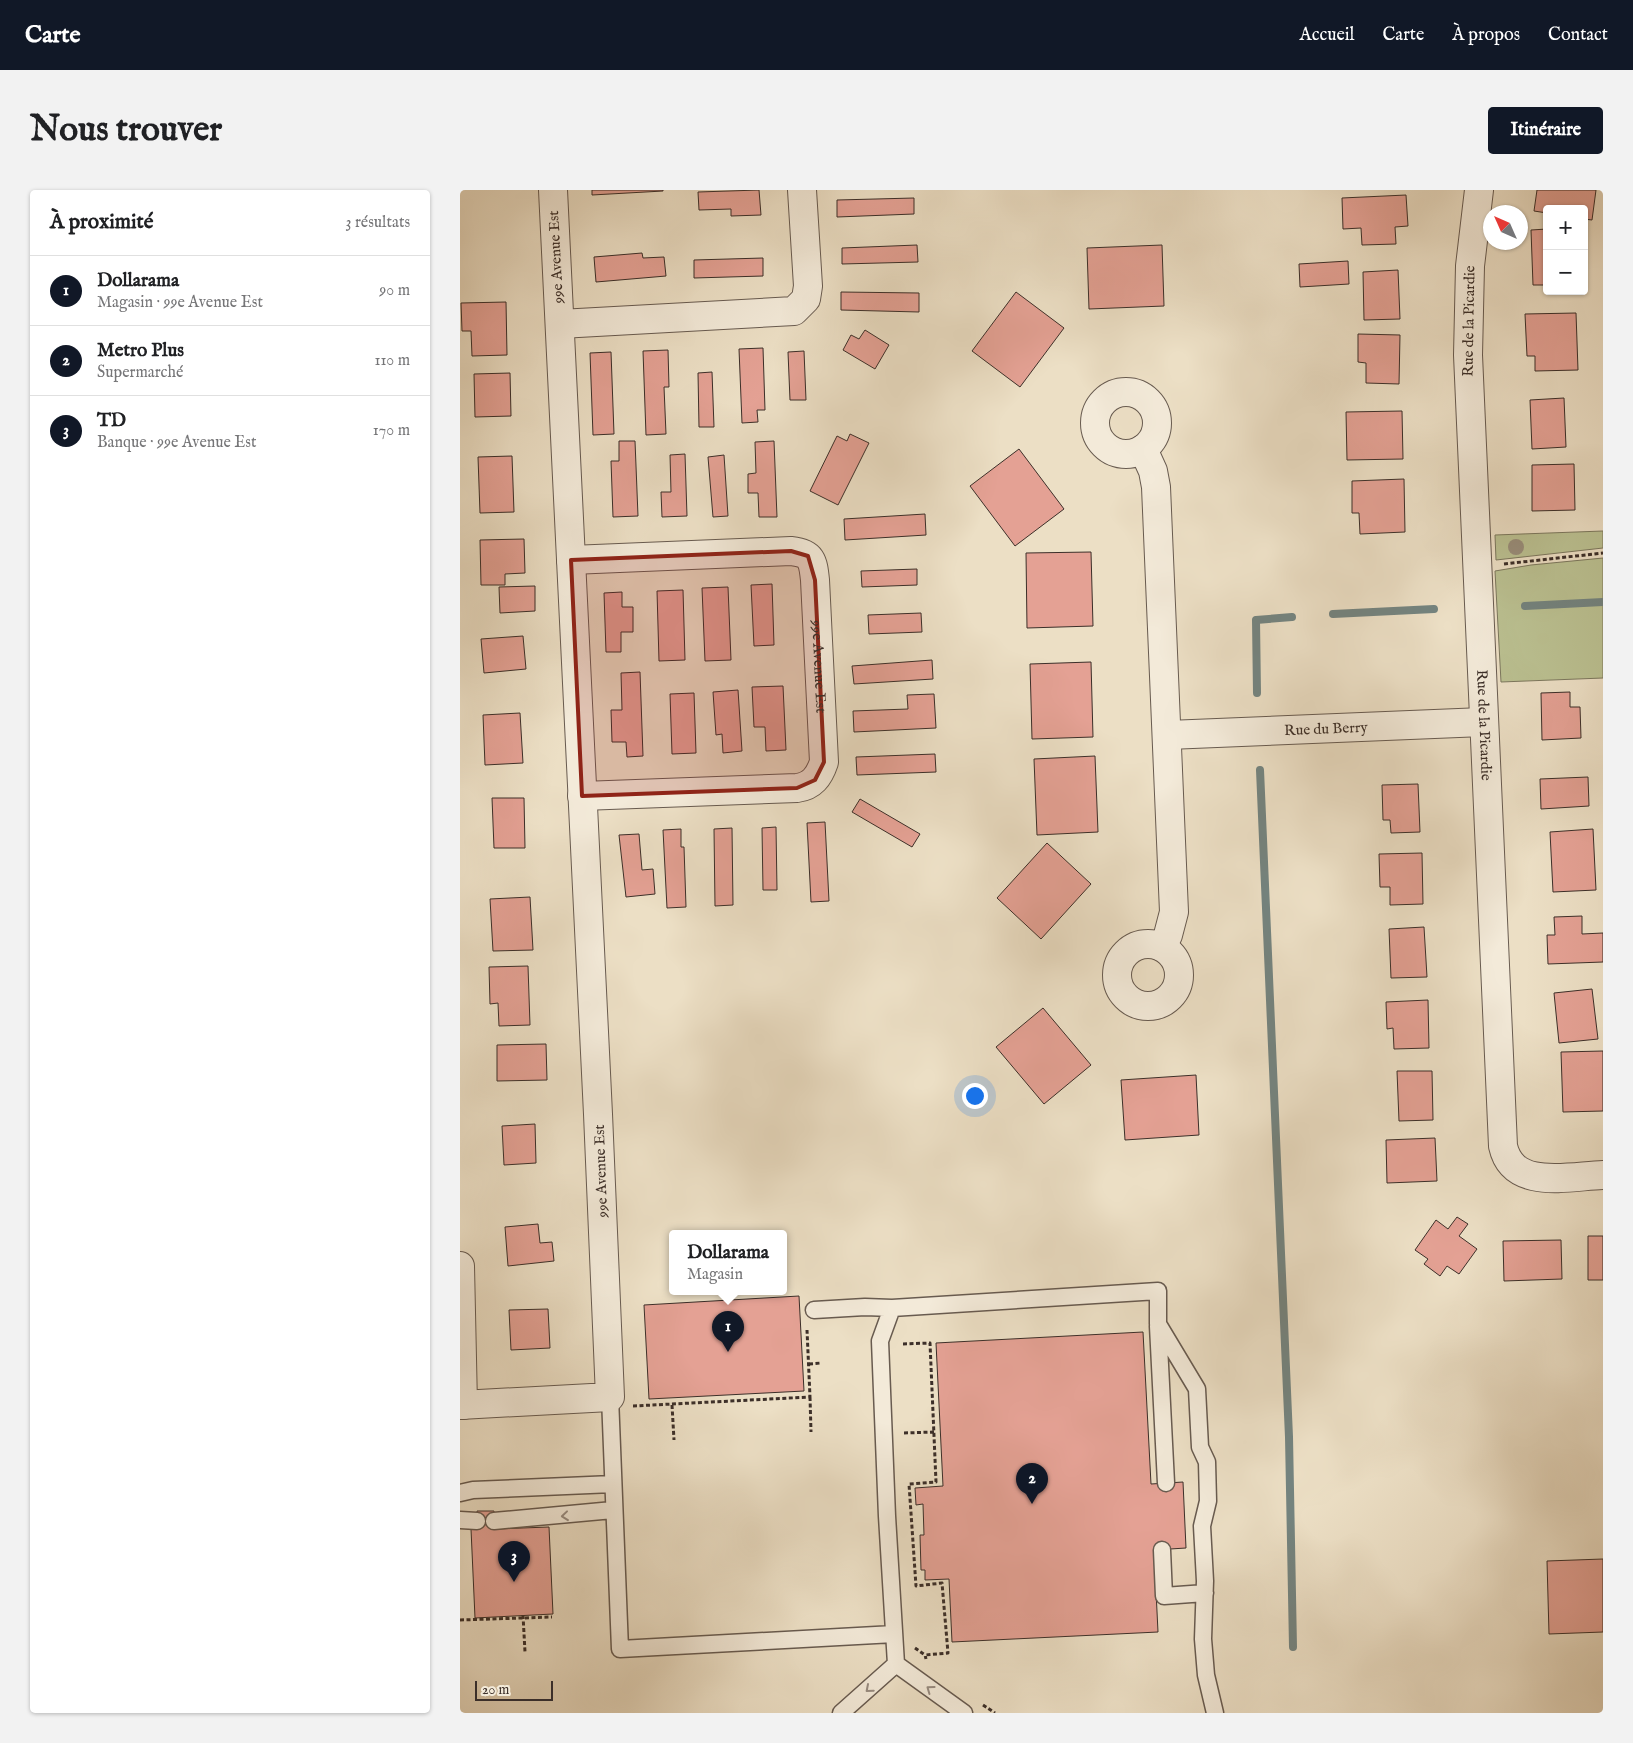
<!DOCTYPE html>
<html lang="fr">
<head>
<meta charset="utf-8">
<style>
	:root { --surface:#fff; --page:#f2f2f2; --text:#202124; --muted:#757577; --line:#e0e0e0; --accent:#111827 }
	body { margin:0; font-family:"IM FELL English",serif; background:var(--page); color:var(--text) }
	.controls { position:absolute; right:15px; top:15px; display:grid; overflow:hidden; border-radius:5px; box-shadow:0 1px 4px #0004 }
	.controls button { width:45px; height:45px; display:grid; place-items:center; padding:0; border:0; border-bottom:1px solid var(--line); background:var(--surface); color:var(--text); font:25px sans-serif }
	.compass { position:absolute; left:1023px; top:15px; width:45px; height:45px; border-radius:50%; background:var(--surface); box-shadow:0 1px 4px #0004; rotate:315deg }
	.scale { position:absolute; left:15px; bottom:12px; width:78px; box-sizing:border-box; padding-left:5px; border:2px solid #3c2f29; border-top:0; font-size:14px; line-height:18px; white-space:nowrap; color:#3c2f29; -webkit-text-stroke:4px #f3ead9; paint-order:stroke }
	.you { position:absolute; left:514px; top:905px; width:18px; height:18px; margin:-12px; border:4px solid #fff; border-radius:50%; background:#1a73e8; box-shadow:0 0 0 8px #1a73e833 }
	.badge { display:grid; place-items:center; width:32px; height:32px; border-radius:50%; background:var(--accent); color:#fff; font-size:16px; font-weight:700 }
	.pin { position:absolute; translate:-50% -41px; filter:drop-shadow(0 1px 2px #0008) }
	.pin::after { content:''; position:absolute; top:26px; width:18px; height:15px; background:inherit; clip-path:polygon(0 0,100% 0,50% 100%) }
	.popup { position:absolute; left:209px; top:1040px; width:118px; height:65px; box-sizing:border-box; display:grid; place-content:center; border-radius:5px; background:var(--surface); filter:drop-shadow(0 1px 4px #0005); font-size:16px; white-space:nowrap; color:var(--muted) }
	.popup b { font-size:19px; color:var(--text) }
	.popup::after { content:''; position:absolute; left:50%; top:100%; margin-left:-10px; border:10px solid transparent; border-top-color:var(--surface) }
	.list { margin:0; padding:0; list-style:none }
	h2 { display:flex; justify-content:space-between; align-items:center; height:65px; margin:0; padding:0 20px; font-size:21px }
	h2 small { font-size:16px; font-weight:400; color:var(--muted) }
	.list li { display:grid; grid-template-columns:32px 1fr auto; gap:15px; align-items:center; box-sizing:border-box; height:70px; padding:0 20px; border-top:1px solid var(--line) }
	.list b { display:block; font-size:19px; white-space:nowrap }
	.list p { margin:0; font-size:16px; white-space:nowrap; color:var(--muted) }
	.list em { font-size:16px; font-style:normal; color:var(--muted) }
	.map { position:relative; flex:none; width:1143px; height:1523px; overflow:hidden; border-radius:5px }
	header { display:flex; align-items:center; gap:30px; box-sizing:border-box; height:70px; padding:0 25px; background:var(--accent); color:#fff }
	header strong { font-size:24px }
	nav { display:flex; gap:28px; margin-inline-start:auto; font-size:18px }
	.intro { display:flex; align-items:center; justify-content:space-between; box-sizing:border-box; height:120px; padding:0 30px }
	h1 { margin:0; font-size:35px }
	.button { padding:12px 22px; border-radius:5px; background:var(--accent); color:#fff; font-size:18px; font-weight:700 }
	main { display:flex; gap:30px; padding:0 30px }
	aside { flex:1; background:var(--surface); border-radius:5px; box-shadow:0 1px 4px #0004 }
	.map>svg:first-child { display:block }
</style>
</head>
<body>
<header>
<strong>Carte</strong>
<nav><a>Accueil</a><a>Carte</a><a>À propos</a><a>Contact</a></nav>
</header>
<div class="intro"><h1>Nous trouver</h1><a class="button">Itinéraire</a></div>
<main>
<aside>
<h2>À proximité<small>3 résultats</small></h2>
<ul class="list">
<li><span class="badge">1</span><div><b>Dollarama</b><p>Magasin · 99e Avenue Est</p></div><em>90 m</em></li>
<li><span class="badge">2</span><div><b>Metro Plus</b><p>Supermarché</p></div><em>110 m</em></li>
<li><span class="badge">3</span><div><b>TD</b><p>Banque · 99e Avenue Est</p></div><em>170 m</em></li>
</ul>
</aside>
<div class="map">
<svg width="1143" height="1523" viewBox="0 0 1143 1523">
	<rect width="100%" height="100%" fill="#ecdfc5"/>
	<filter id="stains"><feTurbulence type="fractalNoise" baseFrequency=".004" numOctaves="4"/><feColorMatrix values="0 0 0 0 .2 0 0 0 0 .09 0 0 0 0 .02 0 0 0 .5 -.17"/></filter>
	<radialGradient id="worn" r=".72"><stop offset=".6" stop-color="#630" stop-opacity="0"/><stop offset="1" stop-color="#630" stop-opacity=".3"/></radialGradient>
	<!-- green -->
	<path fill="#bbc192" stroke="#7c785e" d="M1143 341V358L1036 370 1035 345Z
		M1143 368V488L1041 492 1035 381 1071 375Z"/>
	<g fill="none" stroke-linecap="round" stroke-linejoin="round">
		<!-- stream -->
		<path stroke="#748480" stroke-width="8" d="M1065 416 1143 412
			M873 424 974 419
			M797 503 796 430 832 427
			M800 580 829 1247 833 1457"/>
	</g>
	<!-- building -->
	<path fill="#e4a194" stroke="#3c2f29" d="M132 0H203V1L132 5Z
		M299 0 301 25 271 26V19L239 20 238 2Z
		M1077 0H1136L1132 30 1124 29V19H1087V23L1074 21Z
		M946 5 948 36 935 37 936 54 902 55 901 38 883 39 882 8Z
		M454 8V24L377 27V10Z
		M1087 39V95H1073L1071 40Z
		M457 55 458 72 382 74V58Z
		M702 55 704 116 629 119 627 58Z
		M182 63 183 68 204 67 206 86 136 92 134 67Z
		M303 68V86L234 88V70Z
		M888 71 889 94 840 97 839 74Z
		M938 80 940 129 904 130 903 82Z
		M381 102 459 103V122L381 120Z
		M556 102 604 138 560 197 512 161Z
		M46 112 47 165 12 166 11 141H2L1 113Z
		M1116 123 1118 180 1075 181V166H1067L1065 124Z
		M405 140 429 155 415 179 383 160 391 145 399 149Z
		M898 144 940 145 939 194 906 193V173L898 172Z
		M303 158 305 220H297L298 232 282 233 279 159Z
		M208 160 209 197H204L206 244 186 245 183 161Z
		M344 161 346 210H330L328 162Z
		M151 162 154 244 133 245 130 163Z
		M252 182 254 237H239L238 183Z
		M50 183 51 226 15 227 14 184Z
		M1104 208 1106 257 1072 259 1070 210Z
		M942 221 943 269 887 270 886 222Z
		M390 244 409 253 378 315 350 301 377 246 387 251Z
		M159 251H175L178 326 153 327 151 271H159Z
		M314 251 317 327H299L298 303H288V284L296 283 295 252Z
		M559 259 604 319 555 356 510 296Z
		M225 264 227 326 202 327 201 302H211L210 265Z
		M264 265 268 326 253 327 248 267Z
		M52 266 54 322 20 323 18 267Z
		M1114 274 1115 320 1072 321V275Z
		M944 289 945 342 900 344 899 323H892V291Z
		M465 324 466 345 385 350 384 329Z
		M64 349 65 383 45 384V395H21L20 350Z
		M631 362 633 436 567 438 566 363Z
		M457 379V395L402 397 401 381Z
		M312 394 314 455 294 456 291 395Z
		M75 396V421L40 423 39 397Z
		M268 397 271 470 245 471 242 398Z
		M223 400 225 470 199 471 197 401Z
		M162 402V417H173V442H161V462H146L144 403Z
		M461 423 462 442 409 444 408 425Z
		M63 446 66 479 24 483 21 449Z
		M472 470 473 489 394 494 392 476Z
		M631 472 633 547 572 549 570 474Z
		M180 482 183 566 167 567 166 552H152L151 520H162L161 483Z
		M323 496 326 560 306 561 305 537H294L292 497Z
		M278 500 282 561 263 563 262 544 256 545 253 502Z
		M1110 502V517H1120L1121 548 1082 550 1081 503Z
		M234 503 236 563 212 564 210 504Z
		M474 504 476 538 394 542 393 521 448 519 447 505Z
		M60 523 63 573 25 575 23 525Z
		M475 564 476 582 397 585 396 567Z
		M635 566 638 642 577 645 574 569Z
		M1128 587 1129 616 1081 619 1080 589Z
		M958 594 960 642 931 643 930 630H923L922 595Z
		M32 608H64L65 658H34Z
		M400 609 460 644 452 657 392 622Z
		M365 632 369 711 351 712 347 633Z
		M316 637 317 700H303L302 638Z
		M272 638 273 715 255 716 254 639Z
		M221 639V657H224L226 717 207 718 203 640Z
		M1133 639 1136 700 1093 702 1090 642Z
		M179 644 182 680 193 679 195 704 166 707 159 645Z
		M587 653 631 694 581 749 537 708Z
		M962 663 963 714 930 715V697H920L919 664Z
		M70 707 73 760 33 761 30 709Z
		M1122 726V744L1143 743V772L1088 774 1087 745H1095L1094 727Z
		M964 737 967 787 931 788 929 739Z
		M68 776 70 835 39 836 38 813 30 814 29 777Z
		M1132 799 1138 849 1099 853 1094 803Z
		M968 810 969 858 934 859 933 838 927 839 926 812Z
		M583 818 631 875 584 914 536 857Z
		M86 854 87 890 37 891V855Z
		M1143 861V921L1103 922 1101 862Z
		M937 881H972L973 930 939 931Z
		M736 885 739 945 665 950 661 890Z
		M75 934 76 973 44 975 42 936Z
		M975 948 977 991 927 993 926 950Z
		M997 1027 1008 1034 999 1046 1017 1059 999 1084 987 1076 980 1086 964 1074 968 1069 955 1060 976 1030 988 1039Z
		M78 1034 80 1053 92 1052 94 1071 48 1076 45 1037Z
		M1128 1046H1143V1090H1128Z
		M1101 1050 1102 1089 1044 1091 1043 1051Z
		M339 1106 344 1201 189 1209 184 1115Z
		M88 1119 90 1158 51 1160 49 1120Z
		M683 1142 691 1294 723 1292 726 1358 694 1360 698 1442 492 1452 489 1389 465 1390V1380H461L460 1345H464L463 1314 456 1315 455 1298 483 1296 476 1153Z
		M17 1321H34L35 1339 89 1337 93 1424 15 1428 11 1339H18Z
		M1143 1369V1442L1089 1444 1087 1371Z"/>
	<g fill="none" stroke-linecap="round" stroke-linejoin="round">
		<defs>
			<path id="service" d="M354 1120 405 1117 432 1118
				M698 1136 706 1293
				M150 1207 160 1459 434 1444
				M0 1303 13 1300 153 1294
				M0 1330 17 1331
				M34 1331 153 1320
				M702 1360 704 1406 745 1403
				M381 1523 436 1474
				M504 1523 436 1474 427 1326 420 1151 432 1118 698 1101V1134L737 1199 740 1257 747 1272 748 1311 742 1336 745 1391 743 1449 746 1485 755 1523"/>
			<g id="minor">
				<path id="s1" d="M1019 0 1010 76 1008 165 1043 956C1053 1001 1109 986 1143 985"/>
				<path d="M100 134 334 121 346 109 348 96 342 0"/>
				<circle cx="666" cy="233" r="31"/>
				<path d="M683 259 693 281 696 297 714 722 708 745 702 757"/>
				<path id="s2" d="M111 370 331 361C352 363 353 371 355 390L364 572C359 587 352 596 337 598L122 606"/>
				<path id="s3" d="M708 545 1023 532"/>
				<circle cx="688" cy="785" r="31"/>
				<path d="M0 1076 3 1215"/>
				<path d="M0 1215 150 1207 138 924 93 0"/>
			</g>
		</defs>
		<!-- service casing -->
		<use href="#service" stroke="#685b50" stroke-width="19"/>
		<!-- minor casing -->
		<use href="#minor" stroke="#685b50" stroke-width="30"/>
		<!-- path -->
		<path stroke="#3c2f29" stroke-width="3" stroke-dasharray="4 2.5" stroke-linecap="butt" d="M1044 374 1143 363
			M443 1154 470 1153 476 1292 449 1294 456 1396 482 1393 488 1463 465 1465 466 1469
			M349 1174 361 1173
			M350 1207 351 1242
			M212 1215 214 1250
			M173 1216 350 1207 347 1140
			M444 1243 474 1242
			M63 1425 65 1462
			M0 1430 92 1427
			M455 1458 465 1465
			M523 1515 535 1523"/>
		<!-- service -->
		<use href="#service" stroke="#f3ead9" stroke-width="16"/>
		<!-- minor -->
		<use href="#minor" stroke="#f3ead9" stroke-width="28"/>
	</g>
	<!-- trees -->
	<circle fill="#998e7b" cx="1056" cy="357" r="8"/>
	<!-- one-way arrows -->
	<defs><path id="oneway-chevron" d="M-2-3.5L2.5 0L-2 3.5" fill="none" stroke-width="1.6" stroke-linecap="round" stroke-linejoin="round" transform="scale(1.25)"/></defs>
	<g stroke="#988c81">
		<use href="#oneway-chevron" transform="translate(105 1326) rotate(174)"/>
		<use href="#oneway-chevron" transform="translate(409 1499) rotate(139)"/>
		<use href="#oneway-chevron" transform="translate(470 1499) rotate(-144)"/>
	</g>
	<!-- marked area -->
	<path fill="#8f2418" fill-opacity="0.2" stroke="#8f2418" stroke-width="4" stroke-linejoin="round" d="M331 361 348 366 355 390 364 572 355 590 337 598 122 606 111 370Z"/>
	<g text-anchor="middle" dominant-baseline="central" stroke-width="4" stroke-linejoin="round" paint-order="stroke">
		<!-- street labels -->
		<g font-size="15" fill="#3c2f29" stroke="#f3ead9">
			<text transform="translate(96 67) rotate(-93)">99e Avenue Est</text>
			<text transform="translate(1009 131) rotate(-89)">Rue de la Picardie</text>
			<text stroke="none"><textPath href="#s2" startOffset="350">99e Avenue Est</textPath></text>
			<text stroke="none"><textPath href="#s1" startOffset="536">Rue de la Picardie</textPath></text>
			<text stroke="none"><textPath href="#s3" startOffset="158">Rue du Berry</textPath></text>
			<text transform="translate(141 981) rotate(-92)">99e Avenue Est</text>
		</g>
	</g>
	<rect width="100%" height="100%" filter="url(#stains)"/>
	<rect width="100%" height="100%" fill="url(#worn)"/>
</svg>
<div class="controls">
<button>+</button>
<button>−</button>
</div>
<svg class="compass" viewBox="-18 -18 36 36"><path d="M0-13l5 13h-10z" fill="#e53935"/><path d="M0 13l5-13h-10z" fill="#757577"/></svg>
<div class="scale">20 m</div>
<div class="you"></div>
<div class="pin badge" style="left:268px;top:1162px">1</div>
<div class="popup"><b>Dollarama</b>Magasin</div>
<div class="pin badge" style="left:572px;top:1314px">2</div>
<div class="pin badge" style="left:54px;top:1392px">3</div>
</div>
</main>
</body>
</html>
